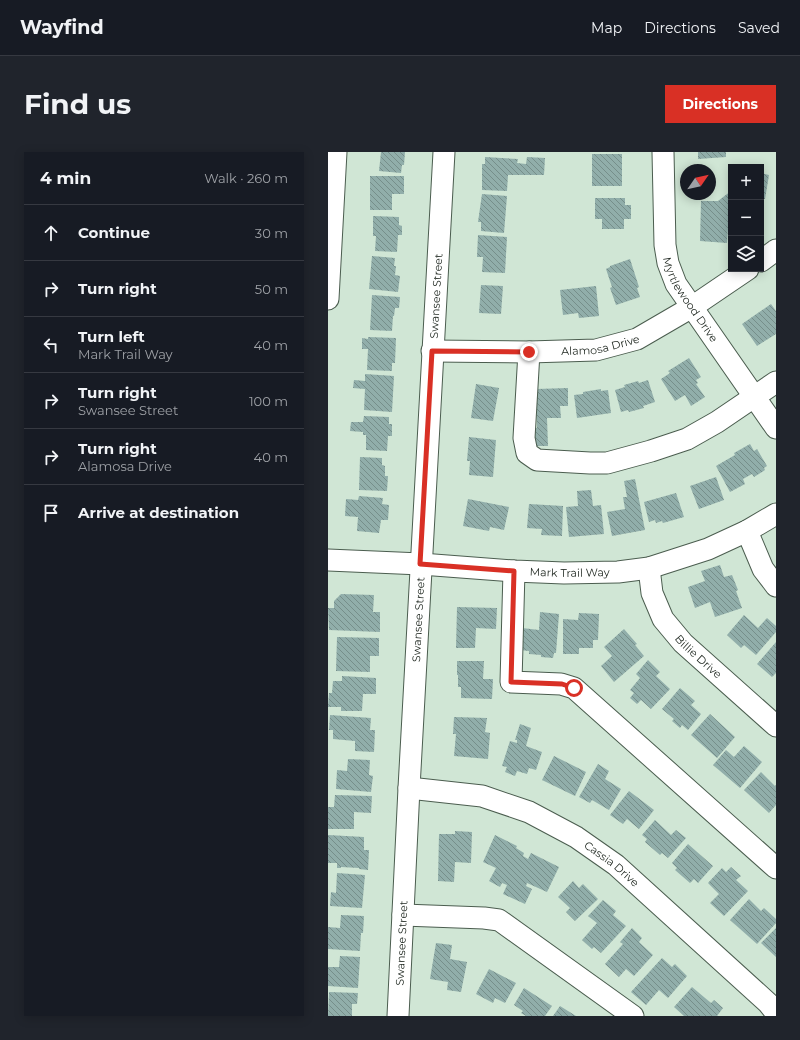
<!DOCTYPE html>
<html lang="en">
<head>
<meta charset="utf-8">
<style>
	:root { --surface:#171b24; --page:#20242c; --text:#f1f3f6; --muted:#9ea1a6; --line:#363941; --accent:#d93025 }
	body { margin:0; font-family:Montserrat,sans-serif; background:var(--page); color:var(--text) }
	.controls { position:absolute; right:12px; top:12px; display:grid; overflow:hidden; border-radius:0px; box-shadow:0 2px 10px #0003 }
	.controls button { width:36px; height:36px; display:grid; place-items:center; padding:0; border:0; border-bottom:1px solid var(--line); background:var(--surface); color:var(--text); font:20px sans-serif }
	.compass { position:absolute; left:352px; top:12px; width:36px; height:36px; border-radius:50%; background:var(--surface); box-shadow:0 2px 10px #0003; rotate:56deg }
	.stop { position:absolute; width:12px; height:12px; margin:-9px; border:3px solid #d93025; border-radius:50%; background:#fff }
	.stop.end { background:#d93025; border-color:#fff; box-shadow:0 1px 4px #0008 }
	.list { margin:0; padding:0; list-style:none }
	h2 { display:flex; justify-content:space-between; align-items:center; height:52px; margin:0; padding:0 16px; font-size:17px }
	h2 small { font-size:13px; font-weight:400; color:var(--muted) }
	.list li { display:grid; grid-template-columns:26px 1fr auto; gap:12px; align-items:center; box-sizing:border-box; height:56px; padding:0 16px; border-top:1px solid var(--line) }
	.list b { display:block; font-size:15px; white-space:nowrap }
	.list p { margin:0; font-size:13px; white-space:nowrap; color:var(--muted) }
	.list em { font-size:13px; font-style:normal; color:var(--muted) }
	.icon { flex:none; width:22px; height:22px; fill:none; stroke:currentColor; stroke-width:2; stroke-linecap:round; stroke-linejoin:round }
	.map { position:relative; flex:none; width:448px; height:864px; overflow:hidden; border-radius:0px }
	header { display:flex; align-items:center; gap:24px; box-sizing:border-box; height:56px; padding:0 20px; background:var(--surface); border-bottom:1px solid var(--line) }
	header strong { font-size:19px }
	nav { display:flex; gap:22px; margin-inline-start:auto; font-size:14px }
	.intro { display:flex; align-items:center; justify-content:space-between; box-sizing:border-box; height:96px; padding:0 24px }
	h1 { margin:0; font-size:28px }
	.button { padding:10px 18px; border-radius:0px; background:var(--accent); color:#fff; font-size:14px; font-weight:700 }
	main { display:flex; gap:24px; padding:0 24px }
	aside { flex:1; background:var(--surface); border-radius:0px; box-shadow:0 2px 10px #0003 }
	.map>svg:first-child { display:block }
</style>
</head>
<body>
<header>
<strong>Wayfind</strong>
<nav><a>Map</a><a>Directions</a><a>Saved</a></nav>
</header>
<div class="intro"><h1>Find us</h1><a class="button">Directions</a></div>
<main>
<aside>
<h2>4 min<small>Walk · 260 m</small></h2>
<ul class="list">
<li><svg class="icon" aria-label="ahead" viewBox="0 0 24 24"><path d="M12 20V5M6 11l6-6 6 6"/></svg><div><b>Continue</b></div><em>30 m</em></li>
<li><svg class="icon" aria-label="right" viewBox="0 0 24 24"><path d="M7 20v-9h11M14 6l5 5-5 5"/></svg><div><b>Turn right</b></div><em>50 m</em></li>
<li><svg class="icon" aria-label="left" viewBox="0 0 24 24"><path d="M17 20v-9H6M10 6l-5 5 5 5"/></svg><div><b>Turn left</b><p>Mark Trail Way</p></div><em>40 m</em></li>
<li><svg class="icon" aria-label="right" viewBox="0 0 24 24"><path d="M7 20v-9h11M14 6l5 5-5 5"/></svg><div><b>Turn right</b><p>Swansee Street</p></div><em>100 m</em></li>
<li><svg class="icon" aria-label="right" viewBox="0 0 24 24"><path d="M7 20v-9h11M14 6l5 5-5 5"/></svg><div><b>Turn right</b><p>Alamosa Drive</p></div><em>40 m</em></li>
<li><svg class="icon" aria-label="arrive" viewBox="0 0 24 24"><path d="M6 21V4h12l-3 4 3 4H6"/></svg><div><b>Arrive at destination</b></div></li>
</ul>
</aside>
<div class="map">
<svg width="448" height="864" viewBox="0 0 448 864">
	<defs>
		<pattern id="building-back-hatch" width="6" height="6" patternUnits="userSpaceOnUse"><rect width="6" height="6" fill="#91aeaa"/><path d="M-1 5l2 2M0 0l6 6M5-1l2 2" fill="none" stroke="#768e8a"/></pattern>
	</defs>
	<rect width="100%" height="100%" fill="#d0e6d5"/>
	<!-- building -->
	<path fill="url(#building-back-hatch)" d="M53 0H77L76 13H74L73 21 51 19Z
		M370 0H398V5L370 7Z
		M264 2H294V34H264Z
		M157 5 190 7 189 11 198 12 199 5 217 6 216 23H180L179 39 154 38V12H157Z
		M433 21 441 23 437 47H433Z
		M42 24H76V42H64V58H42Z
		M403 39V61L401 63 399 91 372 89 373 49H390Z
		M154 42 179 44 176 81 153 79V70H150Z
		M267 46H297V53H303V67H296V77H274V67H267Z
		M45 64 71 65V73L74 74V83H70L69 100 47 99 48 84H45Z
		M150 83 179 85 177 121 154 120 155 105H149Z
		M44 104 67 106 66 114H68L67 123 72 124 70 140 41 137Z
		M302 107 311 135 309 136 312 145 288 153 282 136 284 135 278 117 282 115V114Z
		M153 133 175 134 173 162 151 161Z
		M268 134 271 164 251 166 250 161 235 163 232 138Z
		M44 143 72 145 71 156H67L66 164H65L64 179 42 178Z
		M443 152 448 159V182L429 194 414 172Z
		M40 185 68 186 67 211H64V219L39 218 40 197H34V186L40 187Z
		M361 206 373 225 368 228 370 231 368 232 377 245 363 254 357 243 347 249 333 227 342 221 340 219Z
		M37 222 66 224 64 260 36 258 37 237 25 236 26 228 37 229Z
		M320 228 327 250 315 254 316 256 301 260 300 258 293 260 287 238 297 235 296 233 310 229 311 231Z
		M148 232 171 236 165 269 143 266Z
		M240 236V254H232L233 266H219L220 294H202L201 276H209L208 237Z
		M273 237V239L280 238 283 261 249 266 246 243 255 242V240Z
		M36 264 61 265V272H64V284H60L59 299 38 298V283H35V280L22 279 23 270H35Z
		M141 285 168 288 165 325 141 323 142 309H139Z
		M422 292 426 299 429 297 439 314 436 316 437 318 426 325 424 322 415 327 417 332 402 340 388 314 407 303 406 301Z
		M32 305 54 306V313L57 314V324H60L59 339 31 338Z
		M388 325 396 348 371 357 362 334Z
		M307 327 317 378 284 384 279 360 297 357 295 345H299L296 329Z
		M263 338 265 354 273 353 276 382 241 385 238 355 250 354 249 339Z
		M348 341 356 365 335 371 334 369 328 371 327 368 321 370 316 350Z
		M31 344 55 346 54 352 61 353 60 368H53L51 381 29 379 30 365 17 364 18 347 30 348Z
		M140 347 181 355 176 378 162 375 161 379 135 374Z
		M201 352 235 354 234 384 213 383 214 377 199 376Z
		M392 413 396 425 404 423 410 438 408 439 414 456 387 465 382 450 367 456 360 435 377 429 373 419Z
		M13 442 46 443 45 460H52V480L1 478 0 456H6V449Z
		M129 455 169 456 168 477 148 476 147 496H128Z
		M212 460 231 462 228 501H226L225 506 213 505V503L201 502V499L192 498 194 476 211 478Z
		M251 461 271 462 270 488H265V496H251V502H235V467L250 468Z
		M416 463 430 476 439 466 448 474V480L428 503 416 493 413 496 399 483Z
		M296 477 309 492 307 493 316 504 286 530 273 514 284 504 276 495Z
		M9 485 51 486V504H42V520L8 519Z
		M448 490V521L444 525 429 512Z
		M320 508 332 520 328 524 342 537 323 557 313 548 309 552 302 546 306 541 302 538 312 526 308 522Z
		M129 509H156L155 527H165L164 547 133 546V535H130V523H129Z
		M14 524 48 526V542H35L34 559H13V555H0L1 541H4L5 529H14Z
		M352 536 367 549 363 553 373 562 360 578 354 573 352 576 344 569 346 567 334 557Z
		M382 562 407 585 389 606 363 583Z
		M2 563 43 566 42 578H47L46 600 27 599V589L5 587V578H1Z
		M126 565 159 566 157 580 162 581 160 607 126 604 128 582H125Z
		M192 572 203 576 198 594 214 600 208 618 201 616 199 622 189 619 187 624 177 620 179 615 174 614 182 589 189 591V588H187Z
		M416 594 434 610 412 636 385 613 398 598 406 605Z
		M226 604 258 620 247 644 214 628Z
		M20 607 42 608 41 623 45 624 43 640 8 637 9 618 19 619Z
		M270 612 281 619 277 627 293 637 281 658 264 648 262 651 251 645Z
		M433 620 447 634 448 633V653L441 661 416 638Z
		M301 639 326 658 311 677 299 667 295 672 282 663Z
		M7 643 44 644 43 661 26 660V677H0V655H6Z
		M327 668 343 683 348 678 358 686 340 706 334 701 332 703 317 690 319 687 314 683Z
		M127 679 144 680 143 711 127 710 126 730 110 729 111 682H127Z
		M0 683 36 685V698H41L40 718 31 717V716L13 715V716H9V711H0Z
		M167 683 189 694 188 696 196 701 195 704 200 707 203 701 231 715 219 740 199 731 198 734 204 737 197 752 175 742 179 733 174 731 172 735 161 729 168 716 155 710Z
		M360 692 385 714 370 731 366 727 362 731 347 718 349 716 344 711Z
		M403 715 413 724 408 728 420 739 396 764 382 751 391 742 380 731 394 716 398 720Z
		M9 721 37 723 34 756 2 754 3 740 8 741Z
		M245 729 251 736 255 732 270 747 247 769 238 760 242 756 230 745Z
		M421 747 433 759 436 756 448 767V771L429 792 402 768Z
		M275 748 288 759 285 763 298 774 273 801 266 795 264 797 254 788 269 771 260 764Z
		M13 763 36 764 35 781H33L32 799 0 797V775L12 776Z
		M304 776 314 786 311 790 325 803 306 824 298 817 291 825 277 812 295 792 292 790Z
		M448 776V805L433 791Z
		M108 791 124 793 122 807 139 810 133 840 119 838 120 830 102 827Z
		M12 804 32 805 30 836 0 834V815H11Z
		M334 806 344 815 347 812 359 824 340 846 331 838 318 853 303 840Z
		M161 817 188 831 177 851 167 846 165 851 148 842Z
		M364 835 383 851 386 848 395 856 389 864H356L346 855Z
		M196 836 224 854 217 864H198L193 861 195 859 186 853Z
		M1 840 30 841 29 852H24V864H0Z
		M232 854 248 864H225Z"/>
	<g fill="none" stroke-linecap="round" stroke-linejoin="round">
		<defs>
			<g id="minor">
				<path id="s1" d="M335 0 337 93 340 111 348 132 448 276"/>
				<path d="M433 109 448 98"/>
				<path d="M0 147 8 0"/>
				<path id="s2" d="M104 199 201 200 268 198 309 187 364 155 420 117"/>
				<path d="M201 200 196 286 199 301 209 308 262 311H279L323 299 359 287 389 270 448 230"/>
				<path d="M419 379 435 417 448 434"/>
				<path id="s3" d="M0 408 93 412 186 419 236 421 290 420 321 416 380 397 419 379 448 362"/>
				<path id="s4" d="M321 416 324 441 335 467 355 491 448 574"/>
				<path d="M186 419 183 530 233 532 246 536 448 716"/>
				<path id="s5" d="M81 636 154 644 201 660 248 685 288 713 440 851 448 861"/>
				<path d="M75 763 156 766 171 768 305 864"/>
				<path id="s6" d="M70 864 81 636 116 0"/>
			</g>
		</defs>
		<!-- minor casing -->
		<use href="#minor" stroke="#4b5d4f" stroke-width="23"/>
		<!-- minor -->
		<use href="#minor" stroke="#fff" stroke-width="21"/>
	</g>
	<g fill="none" stroke-linecap="round" stroke-linejoin="round">
		<!-- route -->
		<path stroke="#d93025" stroke-width="5" d="M201 200 104 199 92 412 186 419 183 530 234 532 246 536"/>
	</g>
	<g text-anchor="middle" dominant-baseline="central" stroke-width="3" stroke-linejoin="round" paint-order="stroke">
		<!-- street labels -->
		<g font-size="11" fill="#222a23" stroke="#fff">
			<text stroke="none"><textPath href="#s6" startOffset="721">Swansee Street</textPath></text>
			<text stroke="none"><textPath href="#s1" startOffset="154">Myrtlewood Drive</textPath></text>
			<text stroke="none"><textPath href="#s2" startOffset="169">Alamosa Drive</textPath></text>
			<text stroke="none"><textPath href="#s3" startOffset="242">Mark Trail Way</textPath></text>
			<text stroke="none"><textPath href="#s6" startOffset="397">Swansee Street</textPath></text>
			<text stroke="none"><textPath href="#s4" startOffset="105">Billie Drive</textPath></text>
			<text stroke="none"><textPath href="#s5" startOffset="221">Cassia Drive</textPath></text>
			<text stroke="none"><textPath href="#s6" startOffset="73">Swansee Street</textPath></text>
		</g>
	</g>
</svg>
<div class="controls">
<button>+</button>
<button>−</button>
<button><svg class="icon" aria-label="layers" viewBox="0 0 24 24"><path d="M12 4l9 5-9 5-9-5zM3 14l9 5 9-5"/></svg></button>
</div>
<svg class="compass" viewBox="-18 -18 36 36"><path d="M0-13l5 13h-10z" fill="#e53935"/><path d="M0 13l5-13h-10z" fill="#9ea1a6"/></svg>
<div class="stop" style="left:246px;top:536px"></div>
<div class="stop end" style="left:201px;top:200px"></div>
</div>
</main>
</body>
</html>
